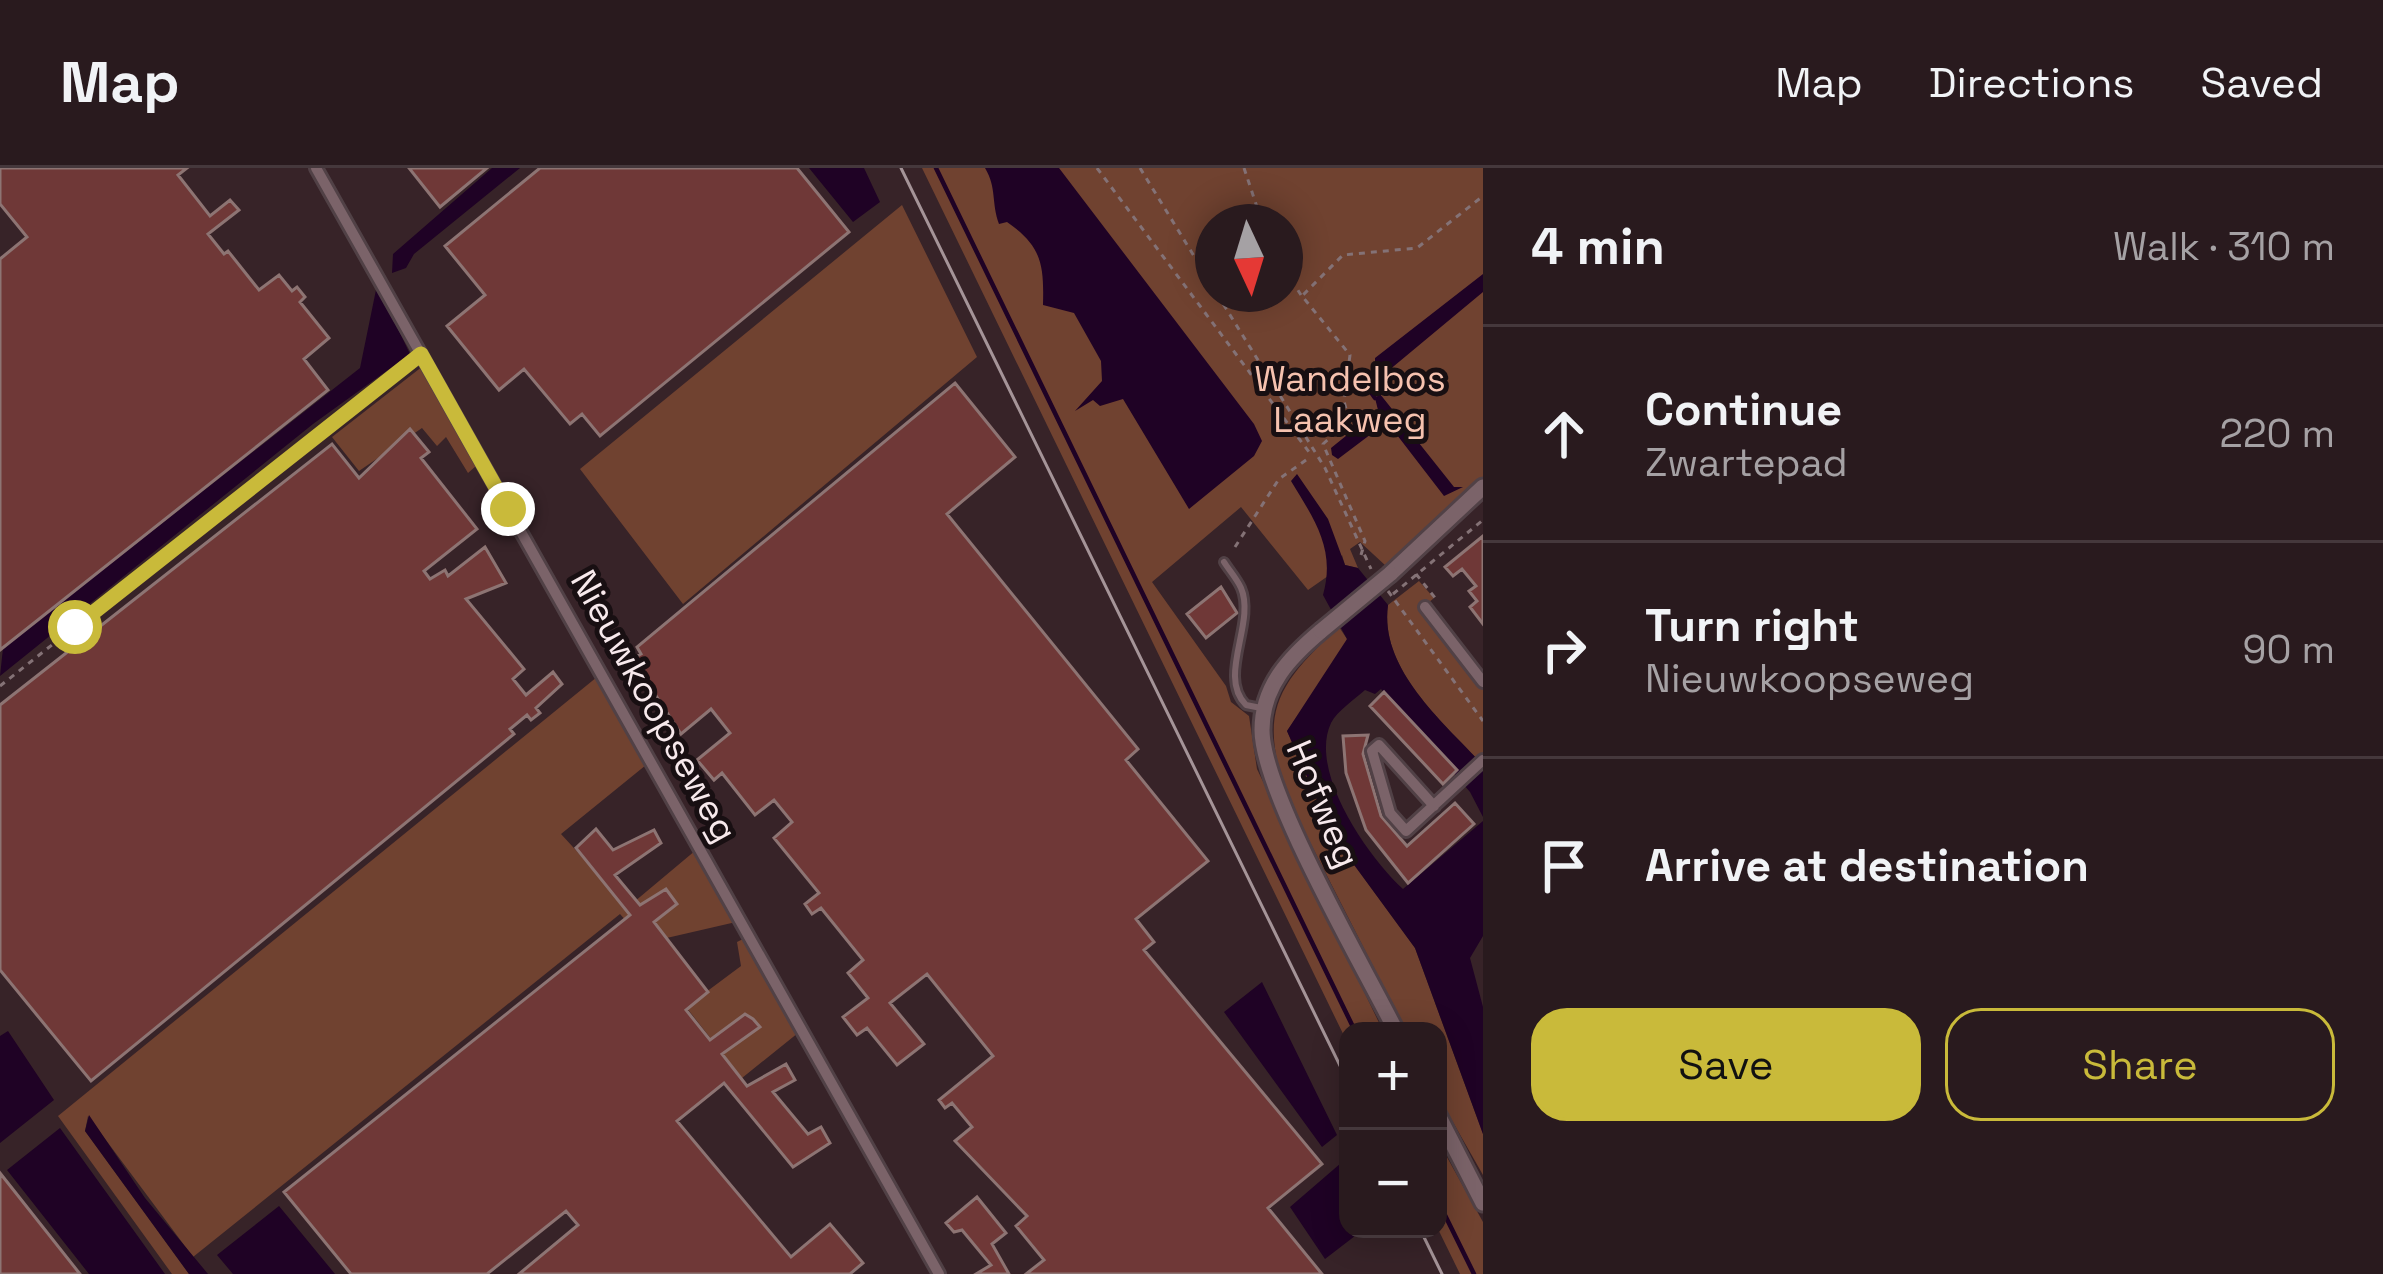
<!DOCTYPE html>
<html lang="en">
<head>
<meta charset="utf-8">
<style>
	:root { --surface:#291a1e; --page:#35272b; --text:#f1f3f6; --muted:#a5a1a4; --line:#45383c; --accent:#c9ba3a }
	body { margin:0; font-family:"Space Grotesk",sans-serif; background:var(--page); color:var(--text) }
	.controls { position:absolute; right:36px; bottom:36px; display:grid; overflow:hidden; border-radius:24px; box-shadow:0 6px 30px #0003 }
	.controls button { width:108px; height:108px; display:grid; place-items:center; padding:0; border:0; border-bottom:3px solid var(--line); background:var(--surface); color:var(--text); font:60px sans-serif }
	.compass { position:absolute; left:1195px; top:36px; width:108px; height:108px; border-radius:50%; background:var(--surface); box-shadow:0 6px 30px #0003; rotate:176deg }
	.stop { position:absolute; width:36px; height:36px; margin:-27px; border:9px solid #c9ba3a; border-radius:50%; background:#fff }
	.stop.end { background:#c9ba3a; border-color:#fff; box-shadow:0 3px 12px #0008 }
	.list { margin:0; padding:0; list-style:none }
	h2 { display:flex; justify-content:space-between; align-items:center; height:156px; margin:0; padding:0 48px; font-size:51px }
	h2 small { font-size:39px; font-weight:400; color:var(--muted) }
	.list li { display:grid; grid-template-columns:78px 1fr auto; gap:36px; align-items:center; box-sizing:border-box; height:216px; padding:0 48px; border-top:3px solid var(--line) }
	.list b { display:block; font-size:45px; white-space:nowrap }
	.list p { margin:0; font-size:39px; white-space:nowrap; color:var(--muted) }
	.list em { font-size:39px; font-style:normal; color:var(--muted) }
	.actions { display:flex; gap:24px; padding:36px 48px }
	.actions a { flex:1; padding:27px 0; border:3px solid var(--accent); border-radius:36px; text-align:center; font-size:42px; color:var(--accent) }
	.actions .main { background:var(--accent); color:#111 }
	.icon { flex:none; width:66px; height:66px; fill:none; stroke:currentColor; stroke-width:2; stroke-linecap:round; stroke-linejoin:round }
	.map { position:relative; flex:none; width:1483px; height:1106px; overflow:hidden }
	header { display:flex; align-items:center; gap:72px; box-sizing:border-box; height:168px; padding:0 60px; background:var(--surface); border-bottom:3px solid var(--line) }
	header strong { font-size:57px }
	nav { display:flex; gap:66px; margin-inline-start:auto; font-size:42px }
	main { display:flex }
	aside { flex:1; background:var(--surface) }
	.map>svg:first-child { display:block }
</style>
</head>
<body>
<header>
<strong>Map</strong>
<nav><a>Map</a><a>Directions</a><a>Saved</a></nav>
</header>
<main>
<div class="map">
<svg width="1483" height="1106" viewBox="0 0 1483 1106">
	<rect width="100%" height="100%" fill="#372328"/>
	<!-- green -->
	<path fill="#704230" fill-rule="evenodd" d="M922 0H1483V314L1386 398 1360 374 1350 381 1358 400 1345 397 1342 387 1328 408 1308 422 1241 339 1152 414 1226 518 1231 534 1249 548 1257 601 1383 863H1348V876ZM1213 54H1285V126H1213Z
		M902 37 977 189 683 436 580 301Z
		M423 198 476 298 468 305 446 269 437 278 422 260 359 303 332 269Z
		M1419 413 1434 430 1422 440 1483 522V597C1444 555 1379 501 1388 437Z
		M1339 459 1347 471 1345 481 1287 563 1333 668 1415 780 1483 966V1007L1438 928V863H1406L1289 633C1258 546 1274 519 1339 459Z
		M597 509 646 597 561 666 628 739 696 682 736 754 645 775 620 746 193 1089 88 948 85 963 189 1106H172L58 948Z
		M745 770 798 865 742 910 686 839 741 798 737 774Z
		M1438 973 1483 1054V1106H1460L1438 1061Z"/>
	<!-- water -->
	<path fill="#1f0225" d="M492 0H520L414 86 406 100 392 105 393 86Z
		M809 0H864L880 34 853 54Z
		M985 0H1059L1254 256 1262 273 1254 288 1189 341 1123 231 1100 238 1093 232 1075 243 1102 213 1101 193 1074 145 1043 137C1044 97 1042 78 1007 54L999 56C991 35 997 20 985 0Z
		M1483 106V124L1382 208 1375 206V190Z
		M377 117 410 186 313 256 0 508 3 480 360 200Z
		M1380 226 1454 319H1463L1444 328 1387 254 1338 291 1332 287 1331 280 1378 242 1375 230Z
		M1297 306 1328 351 1345 397 1358 400 1388 437C1379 501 1444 555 1483 597V649L1470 624 1381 521 1375 526 1365 522C1355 531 1337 543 1331 555 1308 604 1369 690 1403 721L1483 653V768L1470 790 1483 839V966L1415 780 1333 668 1287 563 1347 471 1323 427C1336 381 1314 351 1291 313Z
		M1262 814 1337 967 1322 979 1224 844Z
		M8 863 54 932 0 975V868Z
		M89 947 145 1030 208 1106H189L85 963Z
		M60 960 165 1106H89L7 1002Z
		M1348 989V1061H1364L1325 1091 1290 1039Z
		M279 1038 335 1106H233L217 1087Z"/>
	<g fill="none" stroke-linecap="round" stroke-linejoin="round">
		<!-- stream -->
		<path stroke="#1f0225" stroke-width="4.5" d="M936 0 1355 863
			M1375 230 1365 216 1380 204
			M1438 1033 1474 1106"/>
	</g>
	<!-- building -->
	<path fill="#6f3837" stroke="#8d7473" stroke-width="3" d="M0 0H187L178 7 210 48 230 32 239 42 208 66 224 86 228 83 259 122 279 107 292 123 297 119 305 129 300 134 329 170 304 191 328 222 0 482V91L27 69 0 36Z
		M409 0H487L440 39Z
		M540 0H797L849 64 600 268 582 246 570 256 524 201 499 222 447 158 485 127 445 78Z
		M955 215 1015 289 947 346 1138 581 1126 592 1208 693 1136 751 1154 774 1144 782 1322 996 1268 1040 1322 1106H1026L1044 1092 1016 1058 1027 1048 955 973 972 959 952 935 945 940 939 932 993 888 927 806 890 835 924 876 897 897 867 860 857 867 843 849 868 830 848 805 863 792 821 740 812 746 805 736 819 725 774 670 792 654 774 632 755 647 722 605 714 612 697 592 730 565 711 541 681 566 632 491 641 486 637 479Z
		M410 261 429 284 421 290 477 361 424 403 430 411 445 402 448 408 485 379 506 415 466 431 524 501 513 511 526 527 553 504 562 516 536 540 540 545 531 552 527 547 510 561 514 566 91 913 0 802V537L332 276 359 310Z
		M1483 368V456L1470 439 1477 433 1469 423 1476 418 1462 401 1453 408 1445 399Z
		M1221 419 1237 445 1206 470 1187 446Z
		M1384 524 1457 602 1443 616 1370 538Z
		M1368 567 1363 586 1381 648 1407 678 1455 635 1474 656 1408 715 1366 662 1346 605 1343 568Z
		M596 661 613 682 654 662 661 675 615 707 640 737 666 721 677 736 654 754 708 824 686 842 710 872 745 846 753 851 760 859 722 886 747 918 786 896 795 912 773 924 808 966 821 959 830 975 793 999 724 915 677 953 791 1089 830 1056 863 1095 850 1106H519L578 1057 566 1043 487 1106H351L284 1024 630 747 576 680Z
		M0 1005 80 1106H0Z
		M977 1029 1006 1065 992 1076 1009 1106H976L991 1097 962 1062 954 1064 946 1055Z"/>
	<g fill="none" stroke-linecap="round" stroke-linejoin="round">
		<defs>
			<path id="lane" d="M1224 394C1229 402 1237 411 1241 420 1256 455 1217 508 1246 537L1261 540"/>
			<path id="street" d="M316 0 939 1106
				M1425 439 1483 514
				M1434 638 1379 577 1372 583 1390 645 1406 663 1483 592"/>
			<path id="secondary" d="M1390 406 1483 319
				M1321 463C1290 489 1262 518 1262 562 1262 624 1364 799 1396 863
				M1438 947 1483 1035"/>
		</defs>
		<!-- lane casing -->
		<use href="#lane" stroke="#514146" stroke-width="12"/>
		<!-- street casing -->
		<use href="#street" stroke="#514146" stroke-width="16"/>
		<!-- secondary casing -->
		<use href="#secondary" stroke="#514146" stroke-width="21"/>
		<!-- path -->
		<path stroke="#847276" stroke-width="3" stroke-dasharray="6 6" stroke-linecap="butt" d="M1097 0 1312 288
			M1140 0 1213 119
			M1244 0 1262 54
			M1285 102 1301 127
			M1217 126 1325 300 1371 401
			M1235 379 1279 311 1309 290
			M1361 387 1365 373 1323 276 1349 253 1344 233 1350 187 1302 128 1343 87 1417 80 1483 28
			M1416 406 1436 431
			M1388 423 1483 553
			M1393 426 1483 352
			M0 518 410 194"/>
		<!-- lane -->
		<use href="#lane" stroke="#7b6369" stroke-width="6"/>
		<!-- street -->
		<use href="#street" stroke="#7b6369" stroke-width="10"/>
		<!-- secondary -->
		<use href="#secondary" stroke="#7b6369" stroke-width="15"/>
		<!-- tram -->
		<path stroke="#a59498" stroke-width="3" d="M901 0 1348 914
			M1420 1061 1442 1106"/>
		<defs>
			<path id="secondary-bridge" d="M1321 463 1390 406"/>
		</defs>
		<!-- secondary-bridge casing -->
		<use href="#secondary-bridge" stroke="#514146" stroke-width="21" stroke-linecap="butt"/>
		<!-- secondary-bridge -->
		<use href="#secondary-bridge" stroke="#7b6369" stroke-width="15"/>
	</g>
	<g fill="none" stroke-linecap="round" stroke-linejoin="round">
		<!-- route -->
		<path stroke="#c9ba3a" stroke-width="15" d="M75 459 421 186 508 341"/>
	</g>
	<g text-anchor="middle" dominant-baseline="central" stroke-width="10" stroke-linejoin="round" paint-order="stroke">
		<!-- park labels -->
		<g font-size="36" fill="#f6c2af" stroke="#180f12">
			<text x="1350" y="211">Wandelbos<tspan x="1350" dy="41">Laakweg</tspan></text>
		</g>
		<!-- street labels -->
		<g font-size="36" fill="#f7e9ec" stroke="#180f12">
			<text transform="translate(654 538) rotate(61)">Nieuwkoopseweg</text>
			<text transform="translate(1323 636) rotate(67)">Hofweg</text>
		</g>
	</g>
</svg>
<div class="controls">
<button>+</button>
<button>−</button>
</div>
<svg class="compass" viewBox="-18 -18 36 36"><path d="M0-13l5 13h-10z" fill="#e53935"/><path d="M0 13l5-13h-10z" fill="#a5a1a4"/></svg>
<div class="stop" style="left:75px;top:459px"></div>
<div class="stop end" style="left:508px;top:341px"></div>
</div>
<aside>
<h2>4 min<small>Walk · 310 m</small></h2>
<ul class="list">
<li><svg class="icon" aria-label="ahead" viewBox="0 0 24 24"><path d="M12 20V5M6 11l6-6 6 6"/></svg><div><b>Continue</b><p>Zwartepad</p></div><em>220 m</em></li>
<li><svg class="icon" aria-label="right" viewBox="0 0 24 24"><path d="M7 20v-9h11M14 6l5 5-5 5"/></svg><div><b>Turn right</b><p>Nieuwkoopseweg</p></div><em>90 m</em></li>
<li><svg class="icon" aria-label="arrive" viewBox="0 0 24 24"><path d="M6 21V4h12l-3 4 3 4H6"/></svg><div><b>Arrive at destination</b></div></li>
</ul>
<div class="actions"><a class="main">Save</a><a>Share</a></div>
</aside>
</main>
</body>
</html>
